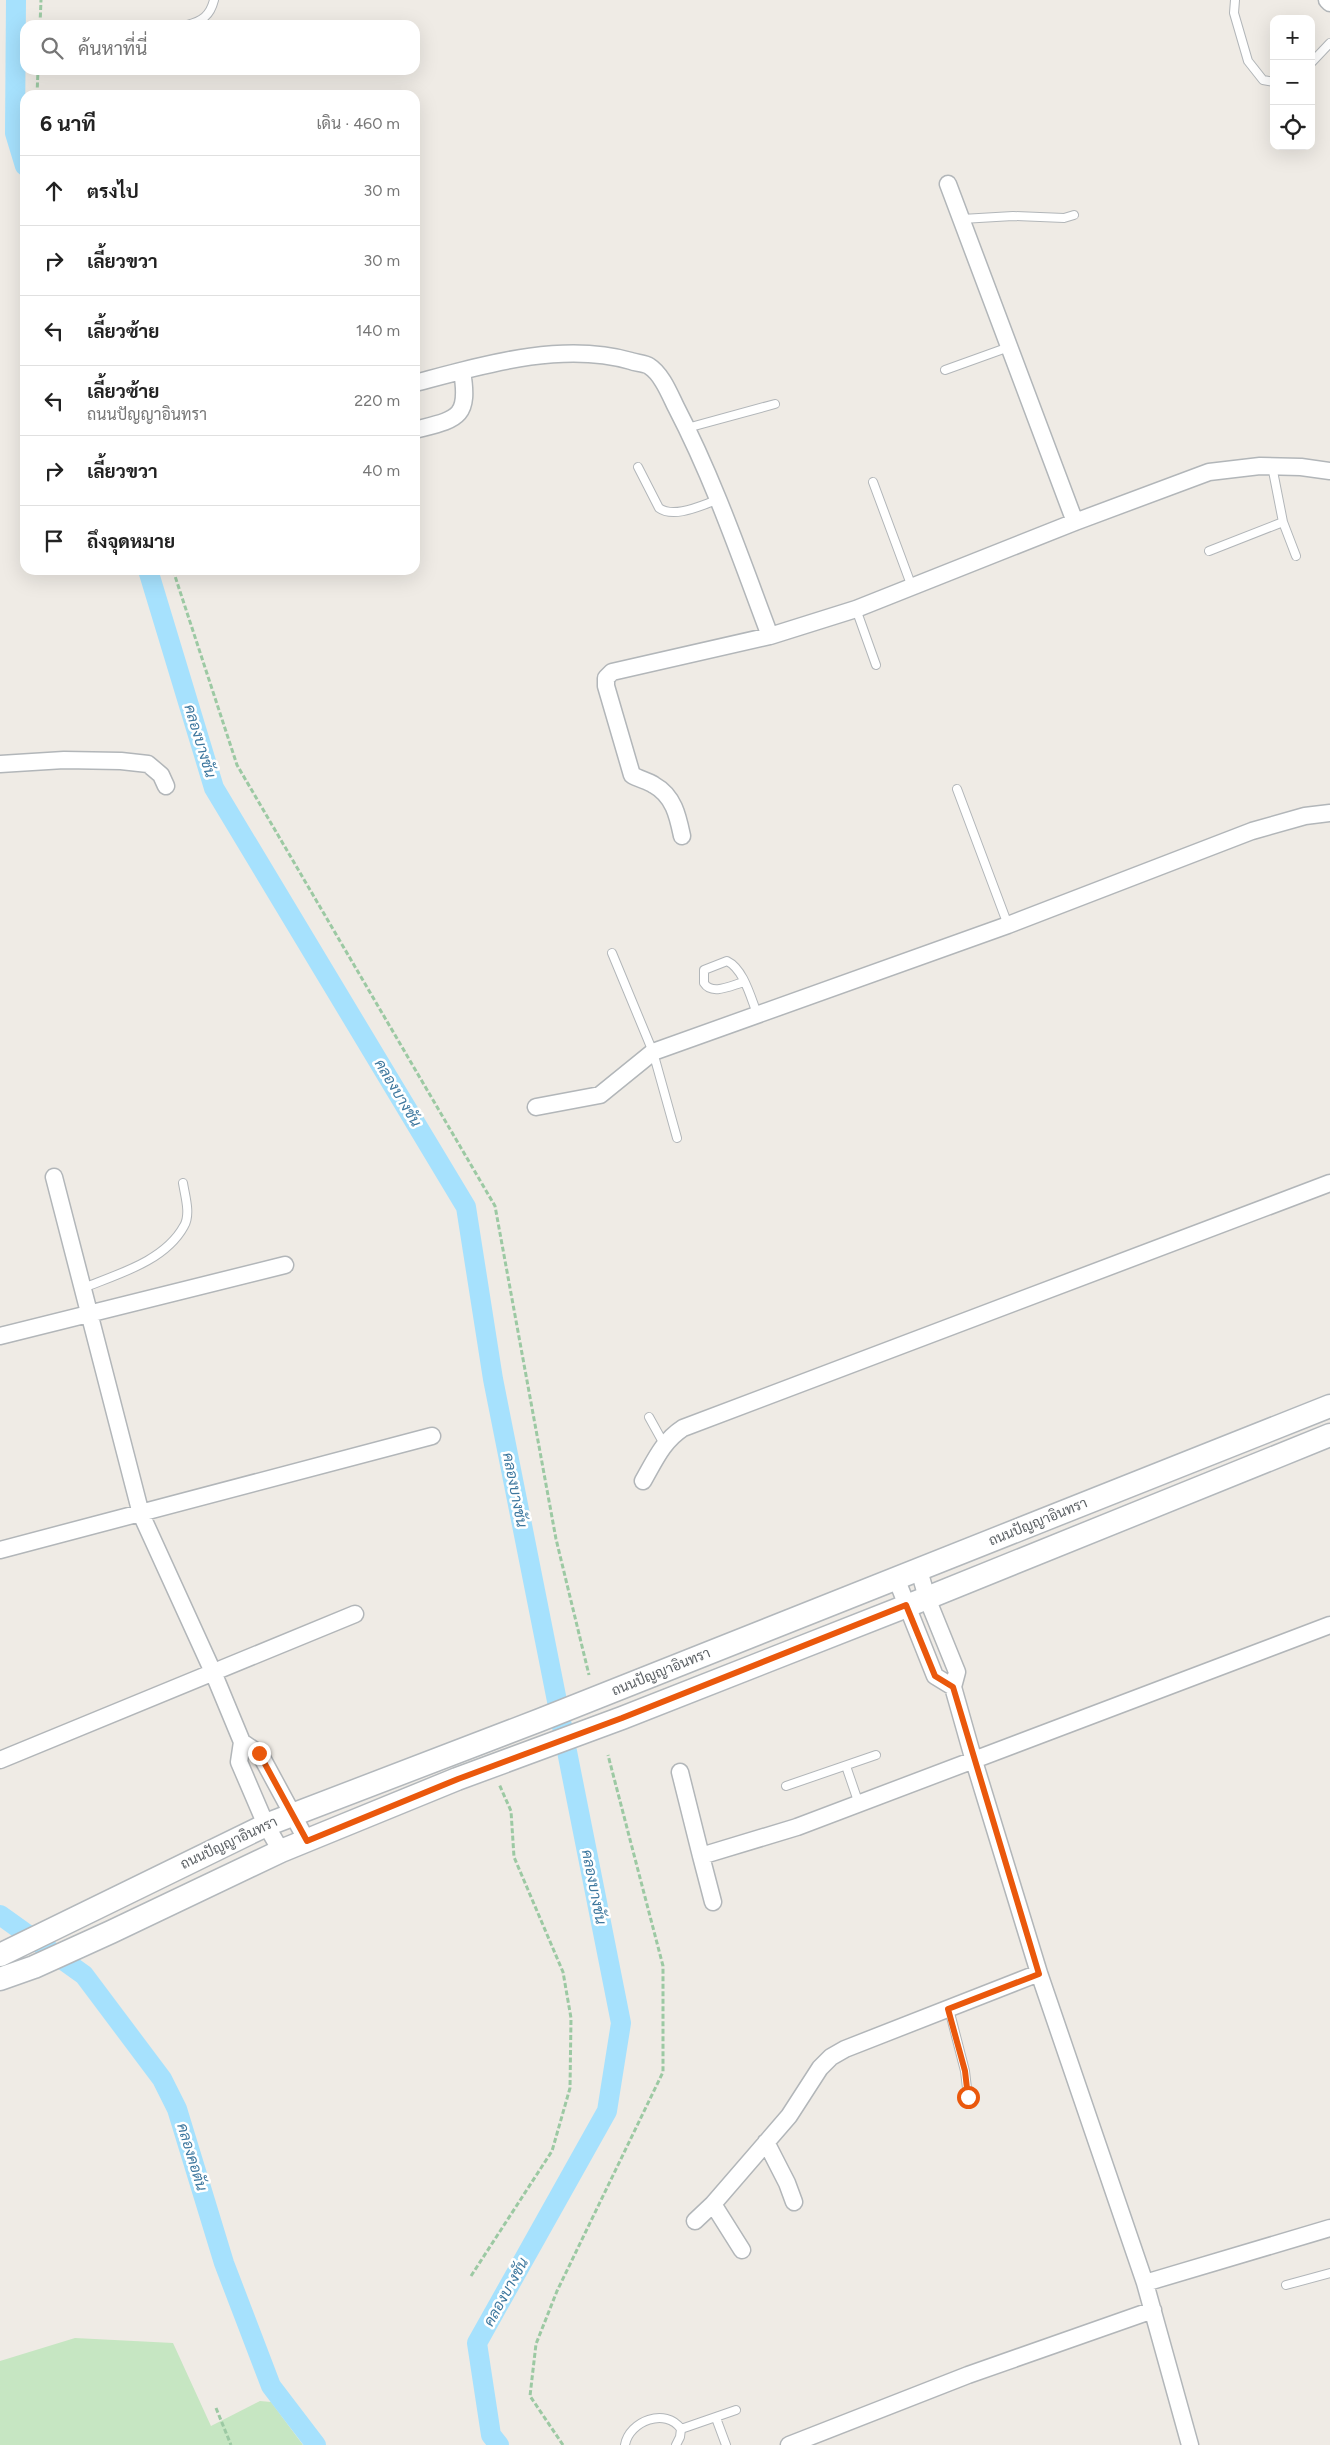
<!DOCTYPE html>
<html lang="th">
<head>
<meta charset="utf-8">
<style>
	:root { --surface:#fff; --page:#f6f6f6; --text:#222; --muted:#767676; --line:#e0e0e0 }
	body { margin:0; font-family:Figtree,Sarabun,sans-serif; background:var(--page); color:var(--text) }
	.controls { position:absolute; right:15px; top:15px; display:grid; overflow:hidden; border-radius:10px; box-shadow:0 5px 20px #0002 }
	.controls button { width:45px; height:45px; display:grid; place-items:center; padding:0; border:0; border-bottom:1px solid var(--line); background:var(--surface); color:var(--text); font:25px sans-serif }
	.stop { position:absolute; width:15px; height:15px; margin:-11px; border:4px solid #ea580c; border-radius:50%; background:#fff }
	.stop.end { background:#ea580c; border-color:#fff; box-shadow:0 1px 5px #0008 }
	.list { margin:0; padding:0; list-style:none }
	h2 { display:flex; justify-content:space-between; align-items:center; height:65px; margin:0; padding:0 20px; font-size:21px }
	h2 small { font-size:16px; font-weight:400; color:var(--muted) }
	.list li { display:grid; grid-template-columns:32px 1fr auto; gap:15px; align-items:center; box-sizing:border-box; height:70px; padding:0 20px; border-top:1px solid var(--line) }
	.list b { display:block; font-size:19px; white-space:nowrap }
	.list p { margin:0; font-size:16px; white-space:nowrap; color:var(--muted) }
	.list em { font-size:16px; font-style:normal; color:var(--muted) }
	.icon { flex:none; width:28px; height:28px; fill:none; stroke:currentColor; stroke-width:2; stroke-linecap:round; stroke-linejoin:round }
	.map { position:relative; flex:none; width:1330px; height:2445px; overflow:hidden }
	.search { position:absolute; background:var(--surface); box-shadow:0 5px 20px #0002; left:20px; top:20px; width:400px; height:55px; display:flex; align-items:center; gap:12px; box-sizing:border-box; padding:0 18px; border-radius:15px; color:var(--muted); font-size:19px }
	.panel { position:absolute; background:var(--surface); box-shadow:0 5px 20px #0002; left:20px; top:90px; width:400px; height:485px; border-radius:15px }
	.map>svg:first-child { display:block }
</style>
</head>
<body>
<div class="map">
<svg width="1330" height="2445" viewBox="0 0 1330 2445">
	<rect width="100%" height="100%" fill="#efebe5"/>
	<!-- green -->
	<path fill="#c6e6c2" d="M75 2338 173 2343 211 2426 260 2401 271 2402 303 2445H0V2361Z"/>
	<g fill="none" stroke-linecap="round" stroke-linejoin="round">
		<!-- canal -->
		<path stroke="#a6e1fd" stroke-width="20" d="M16 0 15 133 25 166
			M148 570 214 788 466 1207 493 1379 621 2023 607 2111 477 2343 491 2435 499 2445
			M0 1915 84 1975 162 2079 177 2109 224 2263 271 2386 316 2445"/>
		<defs>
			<path id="lane" d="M1235 0 1234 13 1248 61 1263 80 1274 82
				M187 25C202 21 210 16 214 0
				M1311 63 1330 43
				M962 219 1013 216 1064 218 1074 215
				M945 370 1009 347
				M687 428 775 404
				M638 467 659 508C674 519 702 505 717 500
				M873 482 912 587
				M1283 522 1296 556
				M1209 551 1283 522 1272 466
				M856 609 876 665
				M957 789 1008 925
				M612 953 653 1052 677 1138
				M744 982C732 985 712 996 704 983V970L727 961C744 969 751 999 758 1016
				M83 1288C118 1274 165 1261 184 1226 191 1214 185 1196 183 1183
				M649 1417 664 1444
				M846 1766 859 1804
				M786 1786 876 1755
				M949 2009 965 2071 968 2097
				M1286 2285 1330 2273
				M716 2418 726 2445
				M681 2429 736 2410
				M625 2445C629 2421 666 2407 681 2429L680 2437 676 2445"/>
			<path id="street" d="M1327 0 1330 3
				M948 184 1075 522
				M415 383C483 365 562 341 631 361 636 363 645 363 649 366 662 374 670 395 676 407 714 480 741 559 770 636L856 609 1075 522 1209 472 1260 466 1301 467 1330 471
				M415 430C457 419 470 419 462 371
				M0 764 64 760 121 761 148 764 161 775 166 786
				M682 836C678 817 674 796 654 785 648 781 639 779 632 775L606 686V678L612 672 770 636
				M536 1107 600 1095 653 1052 1008 925 1252 831 1305 816 1330 813
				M54 1177 141 1514 213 1672 242 1742 239 1762 266 1825 281 1851
				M0 1336 285 1265
				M643 1481C655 1460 663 1441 683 1428L1330 1183
				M0 1550 432 1436
				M919 1570 927 1598 957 1672 953 1687 974 1761 1039 1973 1145 2283 1190 2445
				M896 1578 935 1676 953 1687
				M242 1742 260 1754 307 1841
				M0 1760 355 1614
				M680 1772 701 1856 797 1827 1330 1625
				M701 1856 713 1902
				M766 2142 787 2183 794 2202
				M713 2204 742 2250
				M695 2221 713 2204 789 2116 820 2068 831 2057 845 2049 1039 1973
				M1145 2283 1330 2228
				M789 2445 968 2375 1153 2310"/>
			<path id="secondary" d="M0 1955 266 1825 540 1720 1330 1406
				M0 1979 34 1967 111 1932 281 1851 457 1779 622 1718 927 1598 1330 1435"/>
		</defs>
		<!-- lane casing -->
		<use href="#lane" stroke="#b2b6b9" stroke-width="10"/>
		<!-- street casing -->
		<use href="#street" stroke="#b2b6b9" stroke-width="19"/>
		<!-- secondary casing -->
		<use href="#secondary" stroke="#b3b8bc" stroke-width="25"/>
		<!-- path -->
		<path stroke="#9cc9a3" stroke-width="3" stroke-dasharray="5 2.5" stroke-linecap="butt" d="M40 25 41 0
			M37 95 38 70
			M173 570 237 765 495 1206 556 1539 589 1675
			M471 2276 552 2151 570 2088 571 2018 563 1972 514 1857 511 1811 499 1784
			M216 2408 231 2445
			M563 2445 530 2396 536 2344 557 2291 663 2072V1966L608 1755"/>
		<!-- lane -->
		<use href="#lane" stroke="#fff" stroke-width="8"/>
		<!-- street -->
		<use href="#street" stroke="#fff" stroke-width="16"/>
		<!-- secondary -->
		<use href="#secondary" stroke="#fff" stroke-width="22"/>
	</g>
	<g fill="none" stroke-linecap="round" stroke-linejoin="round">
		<!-- route -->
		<path stroke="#ea580c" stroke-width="6" d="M259 1753 307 1841 458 1779 622 1718 906 1605 935 1676 953 1687 1039 1974 948 2009 965 2071 968 2097"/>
	</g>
	<g text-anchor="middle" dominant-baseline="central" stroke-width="5" stroke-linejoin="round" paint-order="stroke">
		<!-- street labels -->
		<g font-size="14" fill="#5c6165" stroke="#fff">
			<text transform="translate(1038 1522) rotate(-22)">ถนนปัญญาอินทรา</text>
			<text transform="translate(661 1672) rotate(-22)">ถนนปัญญาอินทรา</text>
			<text transform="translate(229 1843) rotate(-25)">ถนนปัญญาอินทรา</text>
		</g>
		<!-- water labels -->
		<g font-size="15" font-style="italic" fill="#3d779e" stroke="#fff">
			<text transform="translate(200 741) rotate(73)">คลองบางชัน</text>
			<text transform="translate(398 1093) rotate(59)">คลองบางชัน</text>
			<text transform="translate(515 1490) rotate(79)">คลองบางชัน</text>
			<text transform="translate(594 1887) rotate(79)">คลองบางชัน</text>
			<text transform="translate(192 2157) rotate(73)">คลองคอตัน</text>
			<text transform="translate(506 2292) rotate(-61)">คลองบางชัน</text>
		</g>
	</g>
</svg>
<div class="controls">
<button>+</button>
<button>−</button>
<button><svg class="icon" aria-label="locate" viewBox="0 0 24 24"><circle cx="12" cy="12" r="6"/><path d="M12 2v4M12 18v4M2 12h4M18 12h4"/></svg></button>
</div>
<div class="stop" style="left:968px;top:2097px"></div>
<div class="stop end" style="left:259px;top:1753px"></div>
<div class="search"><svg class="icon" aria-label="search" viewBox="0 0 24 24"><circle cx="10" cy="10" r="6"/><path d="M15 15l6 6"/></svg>ค้นหาที่นี่</div>
<section class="panel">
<h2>6 นาที<small>เดิน · 460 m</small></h2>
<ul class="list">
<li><svg class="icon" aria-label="ahead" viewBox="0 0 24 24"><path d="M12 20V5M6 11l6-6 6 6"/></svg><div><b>ตรงไป</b></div><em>30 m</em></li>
<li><svg class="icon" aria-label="right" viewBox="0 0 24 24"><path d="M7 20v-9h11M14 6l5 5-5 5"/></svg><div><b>เลี้ยวขวา</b></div><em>30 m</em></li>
<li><svg class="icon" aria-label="left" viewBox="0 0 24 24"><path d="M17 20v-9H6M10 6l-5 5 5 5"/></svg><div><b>เลี้ยวซ้าย</b></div><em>140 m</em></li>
<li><svg class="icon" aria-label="left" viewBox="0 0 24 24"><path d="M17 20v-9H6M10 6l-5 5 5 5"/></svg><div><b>เลี้ยวซ้าย</b><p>ถนนปัญญาอินทรา</p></div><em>220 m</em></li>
<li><svg class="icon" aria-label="right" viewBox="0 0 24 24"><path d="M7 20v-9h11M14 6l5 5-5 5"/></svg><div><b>เลี้ยวขวา</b></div><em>40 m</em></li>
<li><svg class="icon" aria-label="arrive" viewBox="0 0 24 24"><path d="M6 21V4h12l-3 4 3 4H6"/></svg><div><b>ถึงจุดหมาย</b></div></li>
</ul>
</section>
</div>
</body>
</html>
